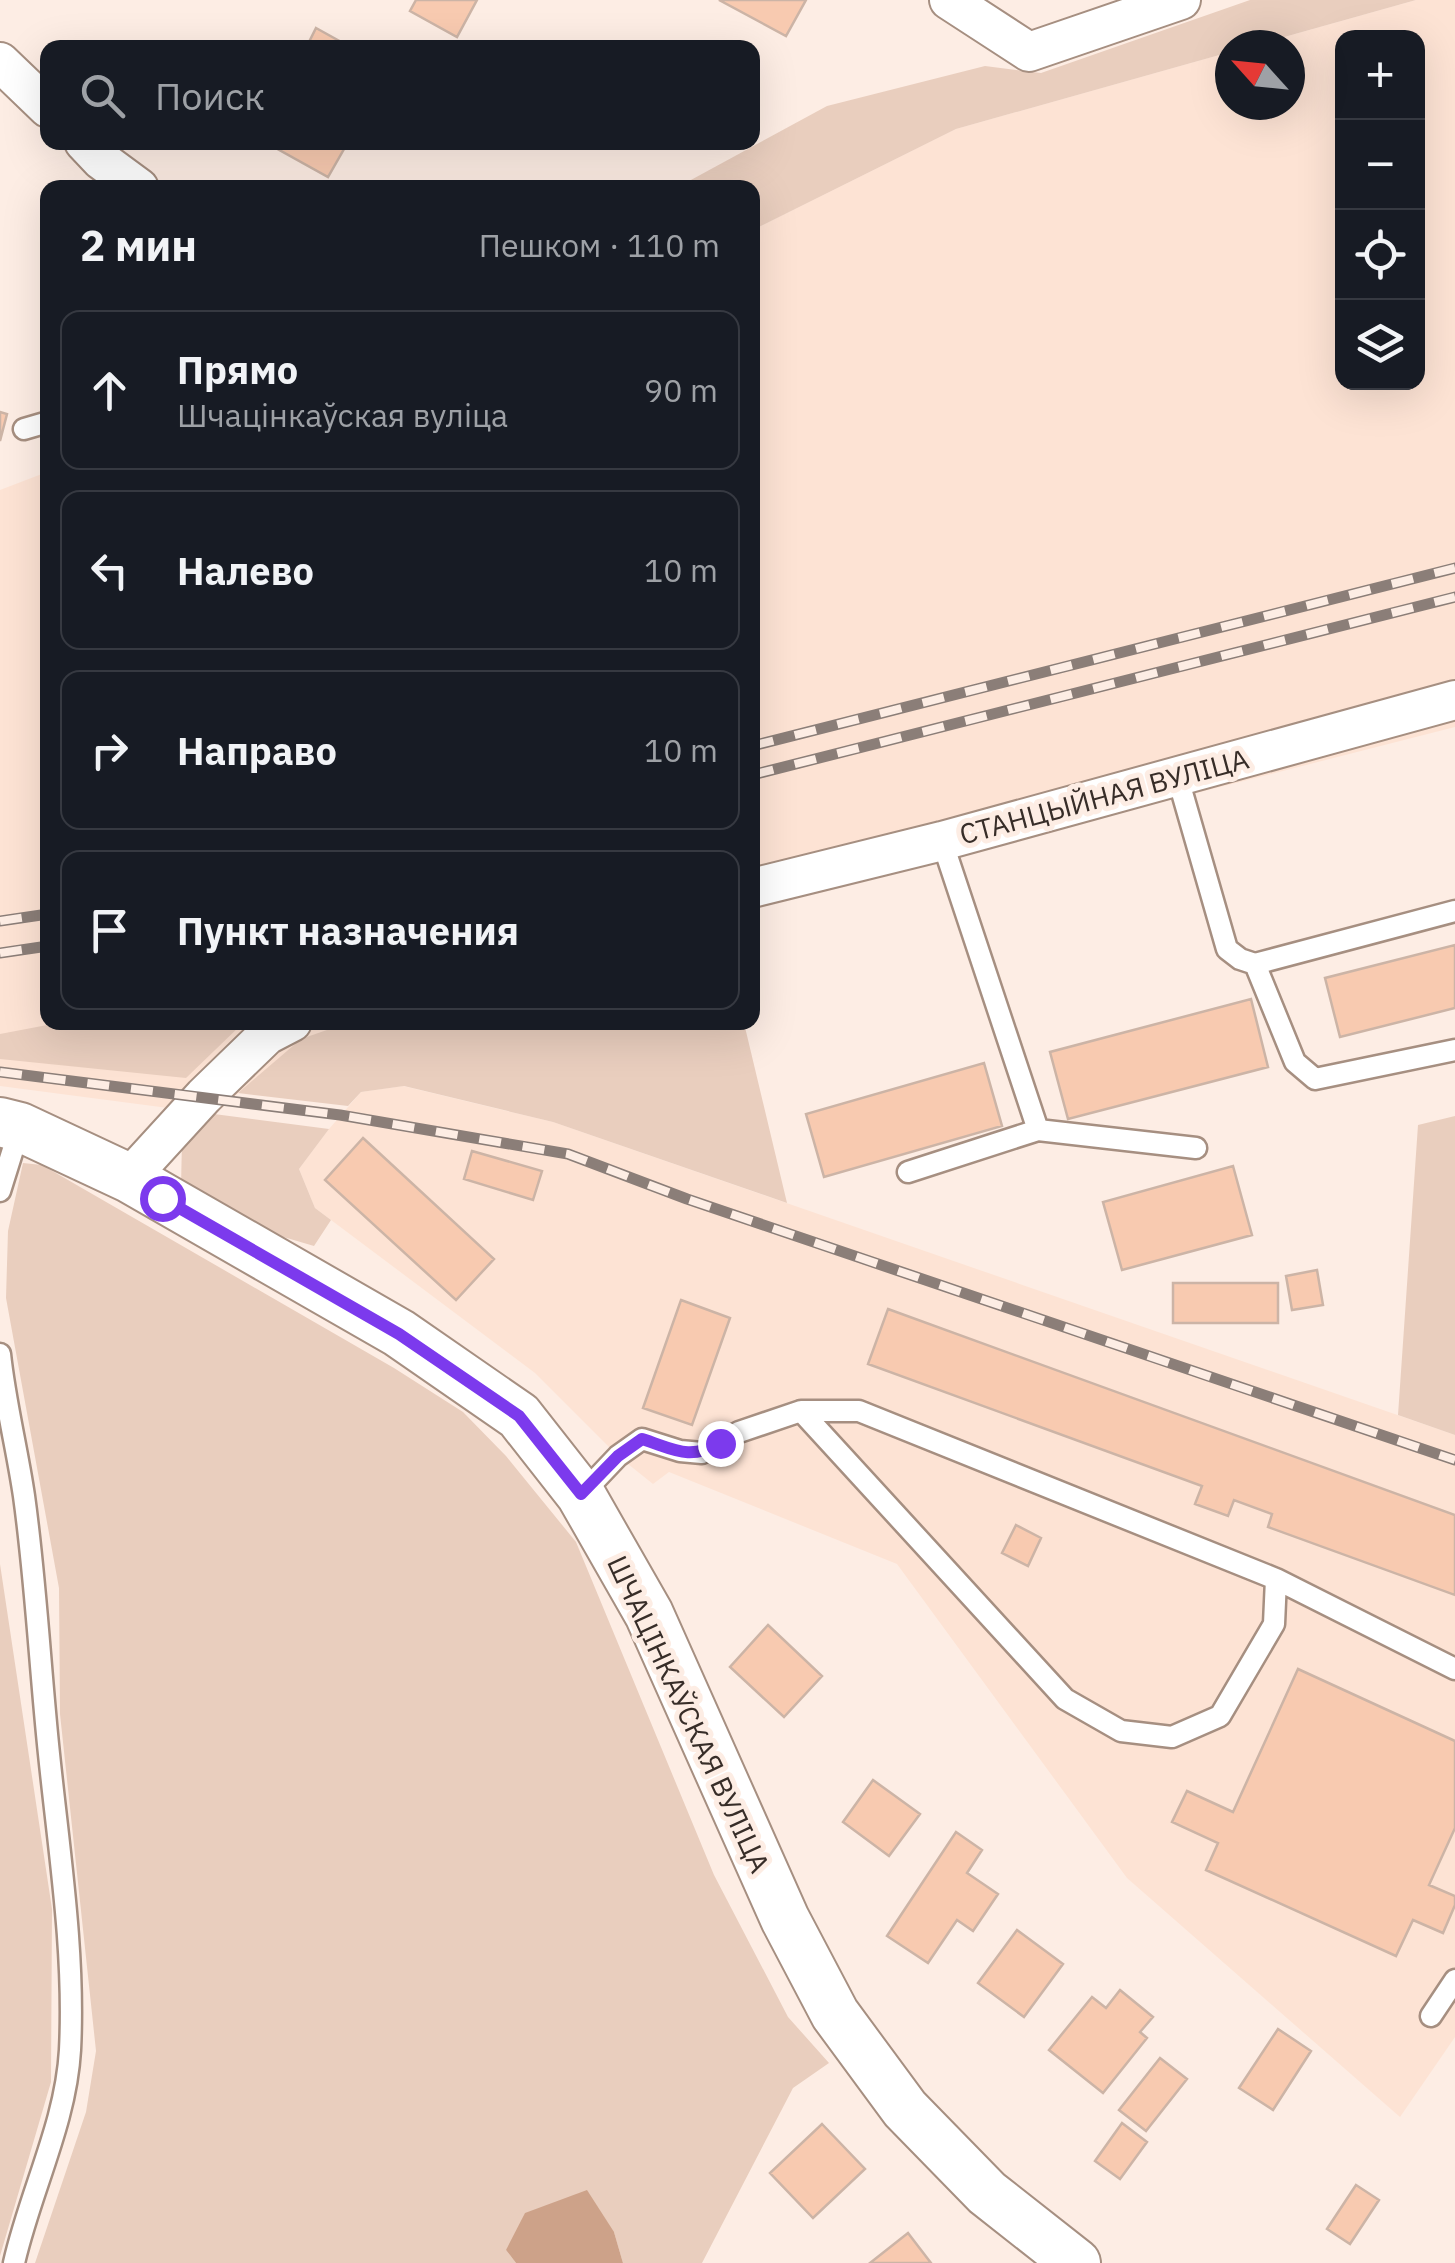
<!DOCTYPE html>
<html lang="ru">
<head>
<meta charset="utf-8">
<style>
	:root { --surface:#171b24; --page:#242831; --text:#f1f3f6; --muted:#9ea1a6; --line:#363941 }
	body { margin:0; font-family:"IBM Plex Sans",sans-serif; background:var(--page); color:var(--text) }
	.controls { position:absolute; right:30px; top:30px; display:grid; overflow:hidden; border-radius:20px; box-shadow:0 10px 40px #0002 }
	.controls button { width:90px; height:90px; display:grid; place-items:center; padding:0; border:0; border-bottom:2px solid var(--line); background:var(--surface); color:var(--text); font:50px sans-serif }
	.compass { position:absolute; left:1215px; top:30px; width:90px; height:90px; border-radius:50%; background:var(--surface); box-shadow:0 10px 40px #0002; rotate:297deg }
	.stop { position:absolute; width:30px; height:30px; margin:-22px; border:8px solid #7c3aed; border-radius:50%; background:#fff }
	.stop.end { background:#7c3aed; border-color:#fff; box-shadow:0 2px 10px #0008 }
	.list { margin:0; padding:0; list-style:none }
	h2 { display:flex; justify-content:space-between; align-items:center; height:130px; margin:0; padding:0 40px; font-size:42px }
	h2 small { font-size:32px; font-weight:400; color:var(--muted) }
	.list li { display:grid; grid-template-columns:65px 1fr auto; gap:30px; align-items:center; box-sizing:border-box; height:160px; margin:0 20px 20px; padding:0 20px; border:2px solid var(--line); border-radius:20px }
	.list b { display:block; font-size:38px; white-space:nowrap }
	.list p { margin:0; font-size:32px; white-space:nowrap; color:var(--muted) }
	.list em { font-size:32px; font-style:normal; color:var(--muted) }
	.icon { flex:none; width:55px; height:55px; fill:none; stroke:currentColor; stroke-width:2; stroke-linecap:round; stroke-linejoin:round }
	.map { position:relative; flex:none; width:1455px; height:2263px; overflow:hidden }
	.search { position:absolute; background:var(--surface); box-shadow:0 10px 40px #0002; left:40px; top:40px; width:720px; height:110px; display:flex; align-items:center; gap:25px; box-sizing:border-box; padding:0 35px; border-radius:20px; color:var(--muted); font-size:38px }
	.panel { position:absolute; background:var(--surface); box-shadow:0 10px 40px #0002; left:40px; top:180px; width:720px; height:850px; border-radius:20px }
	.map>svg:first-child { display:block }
</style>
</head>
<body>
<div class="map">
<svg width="1455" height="2263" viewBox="0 0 1455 2263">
	<rect width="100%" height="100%" fill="#fdede4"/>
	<!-- built -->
	<path fill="#fde3d4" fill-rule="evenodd" d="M1416 0H1455V727L753 906V230L956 129 1230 52V105H1290V45H1256ZM1342 38H1418V382H1342Z
		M47 472 48 1022 347 1023 301 1040 214 1114 0 1086V490Z
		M403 1086 553 1122 1455 1435V2037L1400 2117 1127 1878 897 1564 669 1472 653 1484 618 1456 535 1373 315 1208 299 1169 329 1129 361 1092Z"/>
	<!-- green -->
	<path fill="#e9cebe" d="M1250 0H1416L1256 45H1230V52L956 129 753 230 752 188 678 187 827 106 985 66 1041 73Z
		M63 1022H243V1023L186 1078 0 1059V1034Z
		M347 1023H744L787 1203 553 1122 404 1086 361 1092 348 1106 238 1093 301 1039Z
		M214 1114 329 1129 299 1169 315 1208 331 1220 314 1246 230 1221 181 1187 182 1140Z
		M1455 1116V1435L1398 1415 1418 1125Z
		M23 1163 42 1165 394 1368 463 1412 506 1456 576 1542 714 1875 788 2017 829 2063 793 2088 702 2263H623L614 2232 506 2250 516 2263H35L86 2112 96 2051 60 1714 59 1588 6 1298 8 1231Z
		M0 1564 52 1909 51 2082 0 2256Z"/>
	<!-- water -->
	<path fill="#cda289" d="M587 2190 614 2232 623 2263H516L506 2250 525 2213Z"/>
	<!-- building -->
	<path fill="#f8cab0" stroke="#ccb4a6" stroke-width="2.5" d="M416 0H477L457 37 410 11Z
		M719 0H806L786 36Z
		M316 28 352 48H306Z
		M277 142H348L328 177 274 147Z
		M0 412 7 414 0 441Z
		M1455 945V1008L1340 1037 1325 978Z
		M1251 999 1268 1067 1068 1119 1050 1052Z
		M984 1063 1002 1126 824 1177 806 1114Z
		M363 1138 494 1259 456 1300 325 1180Z
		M472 1151 542 1171 533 1200 464 1179Z
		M1233 1166 1252 1235 1122 1270 1103 1202Z
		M1317 1270 1323 1305 1292 1310 1286 1276Z
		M1173 1283H1278V1323H1173Z
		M681 1300 730 1318 692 1425 643 1408Z
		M888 1309 1455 1515V1595L1268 1527 1272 1514 1234 1500 1228 1516 1195 1504 1202 1486 868 1364Z
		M1016 1525 1041 1538 1028 1566 1002 1553Z
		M768 1625 822 1676 784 1717 730 1667Z
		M1298 1669 1455 1741V1828L1429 1885 1455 1896V1905L1443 1933 1413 1920 1396 1956 1206 1870 1218 1843 1172 1822 1187 1791 1233 1812Z
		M873 1780 920 1814 889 1856 843 1822Z
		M956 1832 982 1850 967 1873 998 1894 973 1931 957 1920 928 1963 887 1936Z
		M1017 1930 1063 1964 1024 2017 978 1983Z
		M1120 1990 1153 2017 1140 2032 1147 2038 1103 2093 1049 2050 1092 1997 1106 2008Z
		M1278 2029 1311 2051 1273 2110 1239 2088Z
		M1160 2058 1187 2079 1146 2131 1119 2110Z
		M1122 2123 1147 2142 1120 2179 1095 2161Z
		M822 2124 865 2169 813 2218 770 2173Z
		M1356 2185 1379 2200 1350 2244 1327 2229Z
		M908 2233 931 2263H870Z"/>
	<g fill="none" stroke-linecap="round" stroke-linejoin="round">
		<defs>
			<path id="service" d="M24 429 48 422
				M1177 775 1227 949 1240 959 1255 964 1295 1062 1315 1079 1455 1050
				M942 841 1038 1130 1196 1148
				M1255 964 1455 911
				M908 1172 1038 1130
				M0 1191 20 1127
				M0 1354C5 1402 17 1448 24 1496 36 1582 40 1668 49 1754 59 1852 75 1951 70 2050 66 2123 30 2192 14 2263
				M801 1411 1065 1699 1121 1731 1172 1737 1220 1716 1274 1624 1276 1579
				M581 1495 618 1456 642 1439 680 1451 702 1453 739 1432 801 1411H859L1276 1579 1455 1669
				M1431 2016 1455 1980"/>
			<path id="minor" d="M949 0 1029 52 1181 0
				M0 62 48 108
				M84 142 101 160 139 188
				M752 888 942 841 1455 700
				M129 1178 204 1096 267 1035 292 1022"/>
			<path id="tertiary" d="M0 1122 20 1127 129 1178 399 1333 519 1416 581 1495 649 1614 785 1919 835 2014 905 2109 987 2193 1076 2263"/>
		</defs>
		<!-- service casing -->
		<use href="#service" stroke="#a68f81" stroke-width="25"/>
		<!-- minor casing -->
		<use href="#minor" stroke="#a68f81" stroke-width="42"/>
		<!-- tertiary casing -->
		<use href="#tertiary" stroke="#a68f81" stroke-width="52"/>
		<!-- service -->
		<use href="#service" stroke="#fff" stroke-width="20"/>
		<!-- minor -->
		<use href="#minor" stroke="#fff" stroke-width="38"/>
		<!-- tertiary -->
		<use href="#tertiary" stroke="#fff" stroke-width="48"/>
		<defs>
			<path id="rail" d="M752 746 1455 568
				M752 775 1455 597
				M0 921 48 914
				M0 953 48 946
				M0 1072 340 1115 568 1154 687 1199 1455 1460"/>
		</defs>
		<!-- rail casing -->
		<use href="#rail" stroke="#8b7e78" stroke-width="11"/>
		<!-- rail -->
		<use href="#rail" stroke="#fdede4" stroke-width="8" stroke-dasharray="22" stroke-linecap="butt"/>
	</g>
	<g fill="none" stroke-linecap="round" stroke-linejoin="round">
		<!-- route -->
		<path stroke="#7c3aed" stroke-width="12" d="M162 1198 399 1334 519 1416 581 1494 618 1456 642 1439C674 1449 689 1461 720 1443"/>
	</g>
	<g text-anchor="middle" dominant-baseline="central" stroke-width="10" stroke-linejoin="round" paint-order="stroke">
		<!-- street labels -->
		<g font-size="28" fill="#372d28" stroke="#fdede4">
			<text transform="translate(1104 796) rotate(-15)">СТАНЦЫЙНАЯ ВУЛІЦА</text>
			<text transform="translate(689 1714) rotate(65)">ШЧАЦІНКАЎСКАЯ ВУЛІЦА</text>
		</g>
	</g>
</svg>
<div class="controls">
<button>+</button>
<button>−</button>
<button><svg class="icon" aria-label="locate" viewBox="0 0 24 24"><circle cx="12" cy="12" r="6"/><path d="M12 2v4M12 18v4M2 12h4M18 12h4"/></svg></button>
<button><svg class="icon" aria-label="layers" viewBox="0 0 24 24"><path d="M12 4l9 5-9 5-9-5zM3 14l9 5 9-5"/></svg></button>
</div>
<svg class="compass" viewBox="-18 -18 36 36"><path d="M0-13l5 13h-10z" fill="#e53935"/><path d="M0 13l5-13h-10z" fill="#9ea1a6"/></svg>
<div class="stop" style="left:162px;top:1198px"></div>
<div class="stop end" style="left:720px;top:1443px"></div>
<div class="search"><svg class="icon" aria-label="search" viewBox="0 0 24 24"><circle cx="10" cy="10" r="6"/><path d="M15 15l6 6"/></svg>Поиск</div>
<section class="panel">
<h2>2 мин<small>Пешком · 110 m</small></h2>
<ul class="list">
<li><svg class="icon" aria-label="ahead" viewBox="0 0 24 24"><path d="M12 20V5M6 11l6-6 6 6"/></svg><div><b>Прямо</b><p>Шчацінкаўская вуліца</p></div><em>90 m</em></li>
<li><svg class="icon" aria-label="left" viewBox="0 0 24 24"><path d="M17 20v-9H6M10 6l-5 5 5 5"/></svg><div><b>Налево</b></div><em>10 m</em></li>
<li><svg class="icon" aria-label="right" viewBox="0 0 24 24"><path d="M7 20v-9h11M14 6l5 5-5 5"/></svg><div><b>Направо</b></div><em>10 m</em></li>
<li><svg class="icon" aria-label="arrive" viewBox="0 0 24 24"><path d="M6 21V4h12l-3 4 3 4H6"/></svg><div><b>Пункт назначения</b></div></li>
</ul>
</section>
</div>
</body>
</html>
